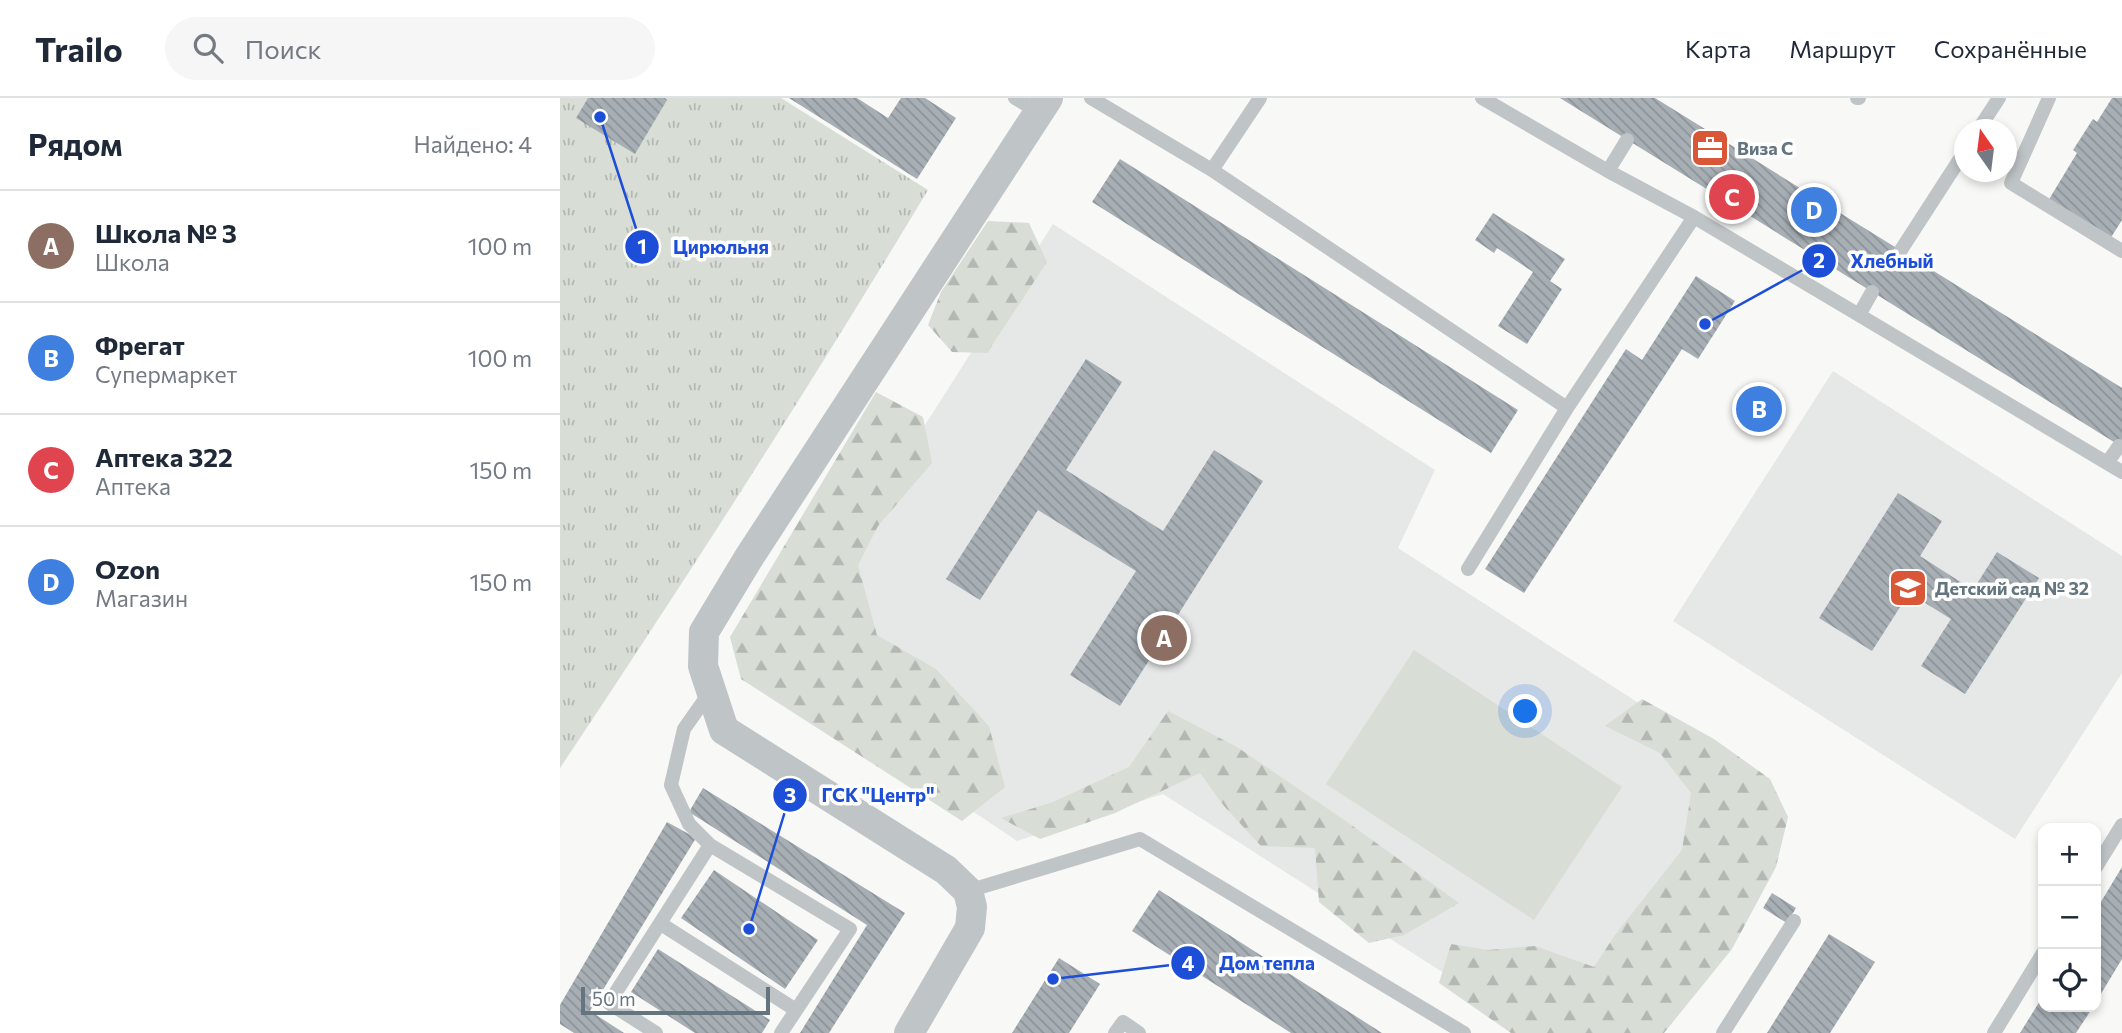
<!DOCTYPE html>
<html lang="ru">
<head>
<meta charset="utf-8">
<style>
	:root { --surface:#fff; --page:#f6f6f7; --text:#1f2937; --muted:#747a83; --line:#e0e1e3; --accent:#d95736 }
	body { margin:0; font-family:Commissioner,sans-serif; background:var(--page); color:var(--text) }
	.controls { position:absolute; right:21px; bottom:21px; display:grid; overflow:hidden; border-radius:14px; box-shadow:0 4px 10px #0003 }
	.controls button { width:63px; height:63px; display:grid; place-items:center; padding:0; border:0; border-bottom:2px solid var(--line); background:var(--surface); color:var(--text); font:35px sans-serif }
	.compass { position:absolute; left:1394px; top:21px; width:63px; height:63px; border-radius:50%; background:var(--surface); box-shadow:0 4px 10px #0003; rotate:346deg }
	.scale { position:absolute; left:21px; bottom:18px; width:189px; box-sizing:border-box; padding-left:7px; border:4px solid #65757f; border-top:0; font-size:19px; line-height:24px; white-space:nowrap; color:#65757f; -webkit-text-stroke:5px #fff; paint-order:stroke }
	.you { position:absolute; left:966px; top:614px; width:24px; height:24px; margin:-18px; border:5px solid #fff; border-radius:50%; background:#1a73e8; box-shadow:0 0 0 10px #1a73e833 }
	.badge { display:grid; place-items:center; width:46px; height:46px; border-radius:50%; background:var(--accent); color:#fff; font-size:23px; font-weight:700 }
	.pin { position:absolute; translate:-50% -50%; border:4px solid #fff; box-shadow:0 2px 7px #0006 }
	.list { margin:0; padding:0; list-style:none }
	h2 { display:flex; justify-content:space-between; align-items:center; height:91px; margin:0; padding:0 28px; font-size:30px }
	h2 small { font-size:23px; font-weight:400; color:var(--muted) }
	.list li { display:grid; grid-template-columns:46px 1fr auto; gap:21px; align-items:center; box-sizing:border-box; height:112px; padding:0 28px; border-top:2px solid var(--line) }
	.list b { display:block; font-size:26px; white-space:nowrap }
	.list p { margin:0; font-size:23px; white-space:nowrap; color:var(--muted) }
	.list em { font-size:23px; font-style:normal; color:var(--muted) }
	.icon { flex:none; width:38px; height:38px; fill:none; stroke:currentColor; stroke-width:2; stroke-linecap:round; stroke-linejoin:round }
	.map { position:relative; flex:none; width:1562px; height:935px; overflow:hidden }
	header { display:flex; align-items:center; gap:42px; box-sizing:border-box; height:98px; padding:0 35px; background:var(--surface); border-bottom:2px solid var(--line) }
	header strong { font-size:33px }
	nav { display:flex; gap:38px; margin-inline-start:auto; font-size:24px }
	.search { width:490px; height:63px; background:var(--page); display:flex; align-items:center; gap:18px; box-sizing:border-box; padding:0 24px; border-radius:38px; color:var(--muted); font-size:26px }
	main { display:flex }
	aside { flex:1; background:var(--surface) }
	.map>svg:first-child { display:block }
</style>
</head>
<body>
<header>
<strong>Trailo</strong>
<div class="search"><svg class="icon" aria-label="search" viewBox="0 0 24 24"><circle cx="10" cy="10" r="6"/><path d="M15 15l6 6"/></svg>Поиск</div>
<nav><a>Карта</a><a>Маршрут</a><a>Сохранённые</a></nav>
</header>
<main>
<aside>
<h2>Рядом<small>Найдено: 4</small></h2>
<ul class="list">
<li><span class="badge" style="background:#8d6e63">A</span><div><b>Школа № 3</b><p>Школа</p></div><em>100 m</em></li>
<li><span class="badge" style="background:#3f7fe0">B</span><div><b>Фрегат</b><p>Супермаркет</p></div><em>100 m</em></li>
<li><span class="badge" style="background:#e0444e">C</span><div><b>Аптека 322</b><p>Аптека</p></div><em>150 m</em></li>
<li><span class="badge" style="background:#3f7fe0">D</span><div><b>Ozon</b><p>Магазин</p></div><em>150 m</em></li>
</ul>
</aside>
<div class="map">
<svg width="1562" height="935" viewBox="0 0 1562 935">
	<defs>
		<pattern id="forest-firs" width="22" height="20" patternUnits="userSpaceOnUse" patternTransform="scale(1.75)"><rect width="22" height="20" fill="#d8ddd5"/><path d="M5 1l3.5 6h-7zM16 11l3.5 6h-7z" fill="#b3b8b2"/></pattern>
		<pattern id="park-tufts" width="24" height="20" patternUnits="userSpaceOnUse" patternTransform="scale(1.75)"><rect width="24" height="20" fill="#d8ddd5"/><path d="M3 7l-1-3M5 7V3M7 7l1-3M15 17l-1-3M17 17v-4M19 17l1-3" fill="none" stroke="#b3b8b2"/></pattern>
		<pattern id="building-back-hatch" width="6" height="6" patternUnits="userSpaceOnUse" patternTransform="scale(1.75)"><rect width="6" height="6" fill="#a7afb5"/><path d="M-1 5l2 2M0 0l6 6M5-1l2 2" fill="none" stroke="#8c9398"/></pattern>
	</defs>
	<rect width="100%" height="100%" fill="#f8f8f6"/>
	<!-- built -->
	<path fill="#e6e7e7" d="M493 126 875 372 838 450 1192 678 1029 935H978L603 696 457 743 207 575Z
		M1273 273 1562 458V575L1455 741 1113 523Z"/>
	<!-- grass -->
	<path fill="#d8ddd5" d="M854 552 1062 689 974 822 766 686Z"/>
	<!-- forest -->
	<path fill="url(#forest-firs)" d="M428 123 469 125 487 164 427 255 392 254 368 227 381 194Z
		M316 294 363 319 372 365 318 428 298 467 317 537 376 571 429 628 445 689 402 723 181 581 170 539Z
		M1082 601 1154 641 1210 681 1228 719 1216 769 1172 851 1104 935H951L879 885 891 846 928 852 975 848 1034 869 1055 837 1122 752 1131 695 1100 655 1045 628Z
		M608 613 677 649 790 726 899 805 844 837 809 845 759 804 755 750 701 748 664 708 640 675 555 715 480 741 441 720 493 704 569 669Z"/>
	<!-- park -->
	<path fill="url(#park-tufts)" d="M0 0H221L368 92C250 288 127 480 0 670Z"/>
	<!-- building -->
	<path fill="url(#building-back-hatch)" d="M28 0H105L107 2 75 56 16 20Z
		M229 0H297L328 20 341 0H365L396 20 357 81Z
		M1000 0H1095L1562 290V349Z
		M1552 0H1562V122L1550 141 1488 103 1517 55 1513 52 1533 21 1537 24Z
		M560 61 958 312 931 355 532 104Z
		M933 115 1005 161 990 183 1002 191 967 246 938 228 973 174 937 150 934 155 915 142Z
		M1136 178 1175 203 1138 261 1122 251 964 495 925 471 1066 251 1082 262Z
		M526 261 562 284 506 372 603 433 654 352 703 383 560 608 510 577 576 473 478 412 420 502 386 481Z
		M1198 286 1220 299 1200 335 1178 323Z
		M1338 395 1382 423 1360 458 1413 492 1437 454 1479 480 1405 596 1361 568 1391 521 1349 495 1312 553 1259 520Z
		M143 690 345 815 269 935H240L307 827 129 714Z
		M107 724 136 740 30 913 64 935H14L0 926V907Z
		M1562 769V861L1536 904V812Z
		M154 772 258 842 225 891 121 820Z
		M599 792 822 935H731L572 833Z
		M1212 795 1236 810 1227 825 1203 810Z
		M1269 836 1315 864 1270 935H1207Z
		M98 851 210 922 202 935H135L71 894Z
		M499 860 540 886 509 935H452Z
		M1483 898V909H1533L1516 935H1460Z"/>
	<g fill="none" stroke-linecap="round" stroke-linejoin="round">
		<!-- lane -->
		<path stroke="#bfc4c7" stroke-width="14" d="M455 0 479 14
			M531 0 652 72 1007 310 1134 119
			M922 0 1048 73
			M1297 0H1299
			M1489 0 1451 85 1562 153
			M1418 32 1439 0
			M1067 42 1048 73 1134 119 1299 217 1312 194
			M652 72 700 0
			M1341 152 1405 53
			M1299 217 1562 374
			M1547 365 1559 348
			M908 471 1007 310
			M150 594 124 631 111 687 129 726 150 747 290 831 221 935
			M1536 769 1562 727
			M408 793 580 741 904 935
			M101 826 236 912
			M96 935 49 905 150 747
			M555 935 563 924 579 935
			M1163 935 1234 823
			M1434 935 1483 855"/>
		<!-- street -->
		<path stroke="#bfc4c7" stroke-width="30" d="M349 935 410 830 412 809 408 793 386 772 164 632 143 568 144 534 188 461 488 0"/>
	</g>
	<!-- icons -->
	<defs>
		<symbol id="office-square" viewBox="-11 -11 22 22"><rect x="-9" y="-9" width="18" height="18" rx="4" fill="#d95736" stroke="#fff"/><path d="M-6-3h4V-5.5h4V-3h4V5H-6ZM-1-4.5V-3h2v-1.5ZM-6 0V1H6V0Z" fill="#fff"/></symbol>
		<symbol id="school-square" viewBox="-11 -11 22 22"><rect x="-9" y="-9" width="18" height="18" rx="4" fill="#d95736" stroke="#fff"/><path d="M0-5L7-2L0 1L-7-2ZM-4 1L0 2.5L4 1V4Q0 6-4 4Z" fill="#fff"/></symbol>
	</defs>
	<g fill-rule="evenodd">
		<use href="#office-square" x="1128" y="28" width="44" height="44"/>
		<use href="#school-square" x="1326" y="468" width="44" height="44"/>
	</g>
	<g text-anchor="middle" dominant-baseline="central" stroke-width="7" stroke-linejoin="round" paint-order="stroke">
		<!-- poi labels -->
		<g font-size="18" font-weight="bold" fill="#65757f" stroke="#fff" text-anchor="start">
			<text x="1177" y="50">Виза С</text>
			<text x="1375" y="490">Детский сад № 32</text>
		</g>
	</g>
	<!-- callouts -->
	<path fill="none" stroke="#1d4ed8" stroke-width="2.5" d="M40 19L82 149M1145 226L1259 163M189 831L230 697M493 881L628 865"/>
	<g fill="#1d4ed8" stroke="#fff" stroke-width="2.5">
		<circle cx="40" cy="19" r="7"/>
		<circle cx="1145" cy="226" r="7"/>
		<circle cx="189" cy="831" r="7"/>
		<circle cx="493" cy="881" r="7"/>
		<circle cx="82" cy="149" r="18"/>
		<circle cx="1259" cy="163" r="18"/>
		<circle cx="230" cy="697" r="18"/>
		<circle cx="628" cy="865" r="18"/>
	</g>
	<g font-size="21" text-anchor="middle" font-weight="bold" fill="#fff">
		<text x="82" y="156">1</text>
		<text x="1259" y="170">2</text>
		<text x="230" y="705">3</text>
		<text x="628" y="873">4</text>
	</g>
	<g font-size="19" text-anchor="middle" font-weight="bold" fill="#1d4ed8" stroke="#fff" stroke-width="7" stroke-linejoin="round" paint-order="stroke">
		<text x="161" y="156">Цирюльня</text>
		<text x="1332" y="170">Хлебный</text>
		<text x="318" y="704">ГСК "Центр"</text>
		<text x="707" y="872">Дом тепла</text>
	</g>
</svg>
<div class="controls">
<button>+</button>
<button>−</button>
<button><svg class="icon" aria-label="locate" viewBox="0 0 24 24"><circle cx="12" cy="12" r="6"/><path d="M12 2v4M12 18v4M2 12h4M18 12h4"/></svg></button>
</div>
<svg class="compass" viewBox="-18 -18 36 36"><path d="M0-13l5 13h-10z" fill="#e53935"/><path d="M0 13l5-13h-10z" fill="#747a83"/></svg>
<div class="scale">50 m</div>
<div class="you"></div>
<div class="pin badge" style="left:604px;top:540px;background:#8d6e63">A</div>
<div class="pin badge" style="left:1199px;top:311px;background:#3f7fe0">B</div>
<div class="pin badge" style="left:1172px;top:99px;background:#e0444e">C</div>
<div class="pin badge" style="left:1254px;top:112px;background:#3f7fe0">D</div>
</div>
</main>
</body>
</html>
